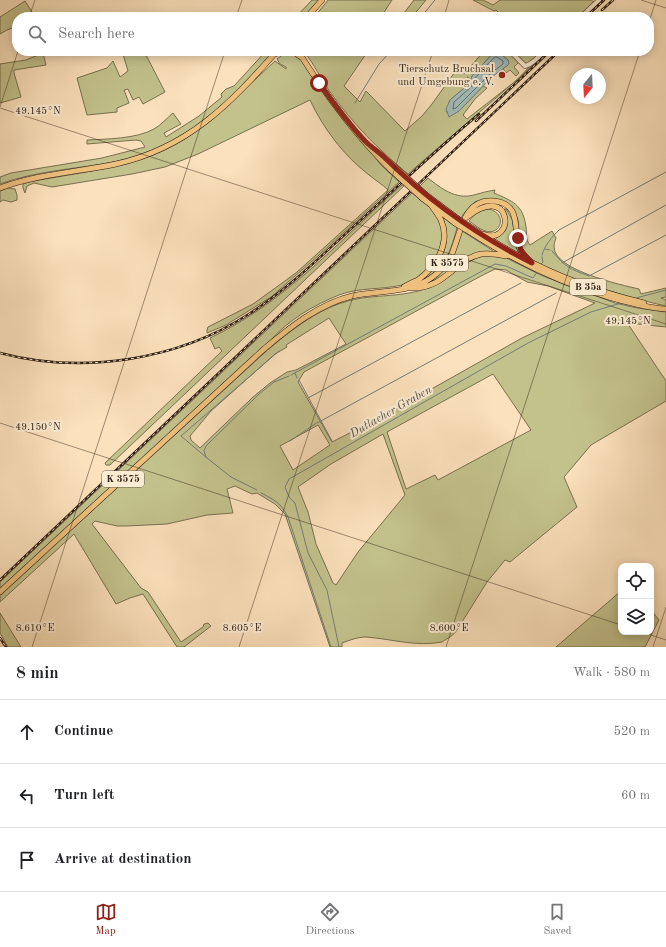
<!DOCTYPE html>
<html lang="en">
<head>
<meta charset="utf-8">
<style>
	:root { --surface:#fff; --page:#f6f6f6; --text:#202124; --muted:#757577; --line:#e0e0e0; --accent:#8f2418 }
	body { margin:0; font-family:"Old Standard TT",serif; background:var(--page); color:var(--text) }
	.controls { position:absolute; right:12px; bottom:12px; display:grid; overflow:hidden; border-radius:8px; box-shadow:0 2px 10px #0003 }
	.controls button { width:36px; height:36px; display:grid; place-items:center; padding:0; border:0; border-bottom:1px solid var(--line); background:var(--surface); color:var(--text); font:20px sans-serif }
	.compass { position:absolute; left:570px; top:68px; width:36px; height:36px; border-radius:50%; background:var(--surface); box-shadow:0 2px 10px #0003; rotate:198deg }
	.stop { position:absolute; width:12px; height:12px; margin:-9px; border:3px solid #8f2418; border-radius:50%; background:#fff }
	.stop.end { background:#8f2418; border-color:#fff; box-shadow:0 1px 4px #0008 }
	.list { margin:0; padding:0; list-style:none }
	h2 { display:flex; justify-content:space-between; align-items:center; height:52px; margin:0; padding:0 16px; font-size:17px }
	h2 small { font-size:13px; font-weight:400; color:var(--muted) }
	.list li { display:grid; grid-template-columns:26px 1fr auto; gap:12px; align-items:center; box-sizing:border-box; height:64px; padding:0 16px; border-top:1px solid var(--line) }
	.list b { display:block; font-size:15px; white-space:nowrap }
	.list em { font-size:13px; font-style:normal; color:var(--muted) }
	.icon { flex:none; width:22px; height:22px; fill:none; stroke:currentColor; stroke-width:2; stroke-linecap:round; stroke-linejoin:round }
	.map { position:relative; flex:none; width:666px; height:647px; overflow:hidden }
	.search { position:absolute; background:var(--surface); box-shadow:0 2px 10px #0003; left:12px; right:12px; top:12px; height:44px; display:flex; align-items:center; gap:10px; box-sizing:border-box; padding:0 14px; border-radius:16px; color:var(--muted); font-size:15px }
	.sheet { height:244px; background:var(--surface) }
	nav { display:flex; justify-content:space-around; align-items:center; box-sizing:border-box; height:56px; border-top:1px solid var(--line); background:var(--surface); font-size:11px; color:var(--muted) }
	nav a { display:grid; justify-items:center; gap:2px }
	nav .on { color:var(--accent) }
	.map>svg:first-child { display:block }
</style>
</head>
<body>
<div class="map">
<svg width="666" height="647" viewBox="0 0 666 647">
	<rect width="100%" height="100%" fill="#fbe1bc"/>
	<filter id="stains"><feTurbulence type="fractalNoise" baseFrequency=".005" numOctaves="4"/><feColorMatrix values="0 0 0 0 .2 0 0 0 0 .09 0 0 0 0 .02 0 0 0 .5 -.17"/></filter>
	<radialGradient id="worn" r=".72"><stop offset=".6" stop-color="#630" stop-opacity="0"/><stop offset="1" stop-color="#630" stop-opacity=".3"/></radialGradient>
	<!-- green -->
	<path fill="#c3c28d" stroke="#797050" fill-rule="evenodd" d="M312 0H319L304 17H296Z
		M328 0H392L381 17H311L314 14 316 15Z
		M414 0H426L412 17H409L404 13Z
		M473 0H483L493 5 500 0H591L597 4 602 0 584 17H503L496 10 494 11Z
		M25 1 32 12V15L30 17H17V26L7 30 0 34V17Z
		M122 51H144L165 92 143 104 139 97 133 100 128 89 124 90 129 103 117 108V112L87 115 77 78 107 68 113 61 120 77 128 71Z
		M266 51H274C253 74 232 99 208 118 184 138 149 155 119 161 79 169 38 170 0 184V177L11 173 102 158 145 147 141 141 136 140 87 144V140C106 139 136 139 154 129 161 125 167 118 173 113L181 124 164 133 166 137 199 116 222 97 221 94 226 89 234 86Z
		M304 51H368L344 86 360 102 366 91 405 131 422 116 432 104 457 69 464 74 484 51H495L472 76 471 79 467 77 470 81 469 84 450 100 446 112 459 111 483 86 487 88 475 99 463 115 467 119 517 80 530 66 525 65 511 51H548C503 94 454 133 408 174 378 149 353 124 330 92 321 79 314 64 304 51Z
		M497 51H509L519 62 514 67 519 73 516 76 510 70 506 73 503 69 509 64 508 60Z
		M43 53 46 65 14 70V73L21 97 0 103V64L26 60Z
		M285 53H293L302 61 381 165 399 182 318 256 271 297 226 325 207 333V330L208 327 253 304 278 286 297 272 388 190C382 184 375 180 369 175 344 156 323 128 310 100L198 154 165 167 132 174 52 187 34 183 27 186 25 193 23 188V184L29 182C70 174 113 170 153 155 190 140 213 119 242 92 253 82 264 71 275 61L286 69V67L280 64 277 59Z
		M428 178C441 188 455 200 474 195 481 193 488 191 495 190L494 193C512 201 523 204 526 227 527 234 525 239 530 245L552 231 556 238C555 241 554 244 554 247 554 270 621 285 639 289L641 294 666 288V297L661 298 666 300V306C638 300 540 273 525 253 517 243 520 231 518 220 516 214 513 210 508 205 487 202 474 196 461 218L434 199 420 186Z
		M402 185 404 186 110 465H106L105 463 222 351 219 347 215 349 210 338C285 303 341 239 402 185Z
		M8 188 15 189 17 195V200L11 202 3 200 0 202V191Z
		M412 193C420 199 432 207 437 215 452 243 431 277 402 285 381 290 360 287 339 295 314 305 288 320 270 341L0 588V582Z
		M489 209C508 214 501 236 485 231 479 229 474 224 469 221 474 214 481 210 489 209Z
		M504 209H506L512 219 518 253 495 240C497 237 500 236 502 234 510 226 508 218 504 209Z
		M442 216 457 228C449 256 444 271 415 284 439 265 455 247 442 216Z
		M462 231 495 252H482L443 277 422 286C449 272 452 257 462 231Z
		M489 255 506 258 543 276 615 303 637 308 666 312V327L629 323 628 324 666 381V401L591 445 564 477 577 507 510 562 505 560 487 582 457 630C453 636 448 638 442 642 415 647 393 639 366 637 358 637 350 640 342 643V647H330L285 514 275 504 257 493 252 494 235 486 227 489 233 513 207 515 167 524 127 526H117L95 521 92 524 141 588 148 592 181 642 203 627 204 624 208 623 211 626 184 647H177L143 594 130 598 116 604 74 534 0 602V595L262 355C291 330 322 304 362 298 384 295 407 296 428 288 451 281 464 257 489 255ZM495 269 506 270 527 282 548 286 595 303 522 338 389 413 332 442 298 382 304 372 481 276ZM329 318 346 344 296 370 287 372 270 383 253 397 200 448 191 440 190 436 211 411 275 354 287 347 286 345ZM493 374 531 430 438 480 435 475 406 489 387 432ZM318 425 330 445 293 470 280 446ZM383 434 405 495 358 552 336 585 333 583 316 544 308 512 298 487 331 464Z
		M621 591V632H651V610L659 620 645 647H556Z
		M0 613 21 647H8L0 633Z"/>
	<!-- water -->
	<path fill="#a2bbba" stroke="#747d77" d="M495 51H497L508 60 509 64 492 77 459 111 449 117 446 109 450 100 469 84 472 76Z"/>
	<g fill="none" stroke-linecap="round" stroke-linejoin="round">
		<!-- shore -->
		<path stroke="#686d66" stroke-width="1" d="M495 57H497L503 61V64L490 74 456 108 453 109 454 102 471 87 476 77Z"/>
		<!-- stream -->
		<path stroke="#747d77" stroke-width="1" d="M421 17 435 0
			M355 103 379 64 391 51
			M545 249 550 250
			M552 251C565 267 570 269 589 276L666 235
			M542 255C545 245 551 238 559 230L666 172
			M562 263 666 205
			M541 264 543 262 542 257
			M636 298 666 290
			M295 373 297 378
			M291 375 495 264 506 266 533 278 537 272
			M299 380 332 441
			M308 398 521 283
			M319 422 556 293
			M290 441 318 422
			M206 457 204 451 206 446 259 394 274 382 289 376
			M257 490 231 477 207 458 181 436 279 351
			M261 493C275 500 281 503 288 517L331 647
			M339 647 327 590 308 553 295 503 289 497 285 487 289 479 528 343 591 312 621 303"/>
		<defs>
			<path id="minor" d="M581 17 599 0
				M510 51 525 66C532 65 539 56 545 51"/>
			<path id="major" d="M307 17 322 0
				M293 51 301 57
				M298 51C325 94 355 135 391 170
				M274 54 286 51
				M376 151 395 167
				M0 188C38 174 77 172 116 164 188 148 230 104 277 51
				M426 195 458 219
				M422 198 455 223
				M467 217C513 181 516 247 483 234
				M469 226C522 262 581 288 644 303
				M465 229C511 259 559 283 612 298 630 303 647 308 666 309
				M404 287C408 284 413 282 418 280 436 267 451 243 441 220 438 214 433 208 429 202
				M412 288C447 288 453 260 481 254 489 253 497 254 506 256
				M0 592 264 349C290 327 319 304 352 296 378 290 408 294 431 278 440 272 446 265 451 256 461 235 462 198 494 201 522 204 513 229 519 247 521 253 527 258 532 263"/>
		</defs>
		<!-- minor casing -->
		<use href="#minor" stroke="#62503c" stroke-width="5.5"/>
		<!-- major casing -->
		<use href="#major" stroke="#2f1f12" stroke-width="6"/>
		<!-- minor -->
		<use href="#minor" stroke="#fcecd3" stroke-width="4"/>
		<!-- major -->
		<use href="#major" stroke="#eec07e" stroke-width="5"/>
		<defs>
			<path id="rail" d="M602 10 613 0
				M586 17 604 0
				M476 121 550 51
				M0 353C83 375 178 360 249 314 288 289 320 257 353 227 395 189 436 150 479 114
				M0 580 559 51
				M0 638 6 647"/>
		</defs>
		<!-- rail casing -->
		<use href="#rail" stroke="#2f1f12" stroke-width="2.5"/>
		<!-- rail -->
		<use href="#rail" stroke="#fcecd3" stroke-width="1" stroke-dasharray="3" stroke-linecap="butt"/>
		<defs>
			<path id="major-bridge" d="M395 167 426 195
				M391 170 422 198
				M458 219 469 226
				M455 223 465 229"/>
		</defs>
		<!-- major-bridge casing -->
		<use href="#major-bridge" stroke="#2f1f12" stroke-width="6" stroke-linecap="butt"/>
		<!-- major-bridge -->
		<use href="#major-bridge" stroke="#eec07e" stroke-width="5"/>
	</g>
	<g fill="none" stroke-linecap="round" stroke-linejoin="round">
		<!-- route -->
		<path stroke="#8f2418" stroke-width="5" d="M319 83C333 103 348 123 365 141 371 147 379 152 386 159 429 201 478 236 532 263L521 251 518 238"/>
	</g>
	<!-- ticks -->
	<path fill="none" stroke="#2f1f12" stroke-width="1" stroke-opacity="0.45" d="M641 0 666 8M29 17 35 0M236 17 242 0M444 17 449 0M649 22 656 0M0 107 18 51M0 108 666 324M0 423 621 625M642 632 666 640M32 647 225 51M239 647 433 51M446 647 640 51M653 647 666 607"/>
	<!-- markers -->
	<circle fill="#8f2418" stroke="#fcecd3" stroke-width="1.5" cx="502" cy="75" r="4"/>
	<g text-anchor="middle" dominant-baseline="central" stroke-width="4" stroke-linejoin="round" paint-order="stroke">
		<!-- shield labels -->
		<g fill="#fcecd3" stroke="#6c5c4c" stroke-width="1">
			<rect x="426" y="255" width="42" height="16" rx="3"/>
			<rect x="570" y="279" width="36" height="16" rx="3"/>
			<rect x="102" y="471" width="42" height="16" rx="3"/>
		</g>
		<g font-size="10" font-weight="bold" fill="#2f1f12">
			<text x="447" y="263">K 3575</text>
			<text x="588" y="287">B 35a</text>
			<text x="123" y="479">K 3575</text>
		</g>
		<!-- poi labels -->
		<g font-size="11" fill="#2f1f12" stroke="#fcecd3" text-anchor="end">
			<text x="494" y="69">Tierschutz Bruchsal<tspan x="494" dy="13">und Umgebung e. V.</tspan></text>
		</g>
		<!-- water labels -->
		<g font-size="12" font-style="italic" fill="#524e44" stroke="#fcecd3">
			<text transform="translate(391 412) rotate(-30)">Dutlacher Graben</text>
		</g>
	</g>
	<g font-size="10" text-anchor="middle" fill="#2f1f12" stroke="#fcecd3" stroke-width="4" stroke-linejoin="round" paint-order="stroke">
		<text x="38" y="114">49.145°N</text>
		<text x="628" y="324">49.145°N</text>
		<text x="38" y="430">49.150°N</text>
		<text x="35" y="631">8.610°E</text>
		<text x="242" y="631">8.605°E</text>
		<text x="449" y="631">8.600°E</text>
	</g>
	<rect width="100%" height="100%" filter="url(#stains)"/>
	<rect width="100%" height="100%" fill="url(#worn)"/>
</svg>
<div class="controls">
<button><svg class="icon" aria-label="locate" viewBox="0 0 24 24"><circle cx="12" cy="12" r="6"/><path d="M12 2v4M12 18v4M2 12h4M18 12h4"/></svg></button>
<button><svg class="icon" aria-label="layers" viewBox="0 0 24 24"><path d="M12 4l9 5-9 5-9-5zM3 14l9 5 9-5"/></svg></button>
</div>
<svg class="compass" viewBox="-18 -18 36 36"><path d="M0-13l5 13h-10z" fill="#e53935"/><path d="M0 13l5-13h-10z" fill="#757577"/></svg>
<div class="stop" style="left:319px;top:83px"></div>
<div class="stop end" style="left:518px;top:238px"></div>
<div class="search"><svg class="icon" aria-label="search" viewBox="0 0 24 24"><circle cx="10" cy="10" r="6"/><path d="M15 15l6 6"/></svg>Search here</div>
</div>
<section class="sheet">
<h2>8 min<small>Walk · 580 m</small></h2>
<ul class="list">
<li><svg class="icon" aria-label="ahead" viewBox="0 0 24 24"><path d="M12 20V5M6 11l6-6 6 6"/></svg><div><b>Continue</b></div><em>520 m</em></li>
<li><svg class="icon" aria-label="left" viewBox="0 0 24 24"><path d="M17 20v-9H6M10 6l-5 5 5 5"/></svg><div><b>Turn left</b></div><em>60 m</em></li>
<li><svg class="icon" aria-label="arrive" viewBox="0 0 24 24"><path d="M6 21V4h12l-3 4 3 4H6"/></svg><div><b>Arrive at destination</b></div></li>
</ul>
</section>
<nav>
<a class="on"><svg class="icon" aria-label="map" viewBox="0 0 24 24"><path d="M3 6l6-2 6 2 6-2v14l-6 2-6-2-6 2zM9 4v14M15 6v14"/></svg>Map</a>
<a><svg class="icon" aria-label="directions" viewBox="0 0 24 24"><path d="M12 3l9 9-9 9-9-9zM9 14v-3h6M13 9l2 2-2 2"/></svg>Directions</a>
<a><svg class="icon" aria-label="saved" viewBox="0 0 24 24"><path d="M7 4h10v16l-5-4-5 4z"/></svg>Saved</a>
</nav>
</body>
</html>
